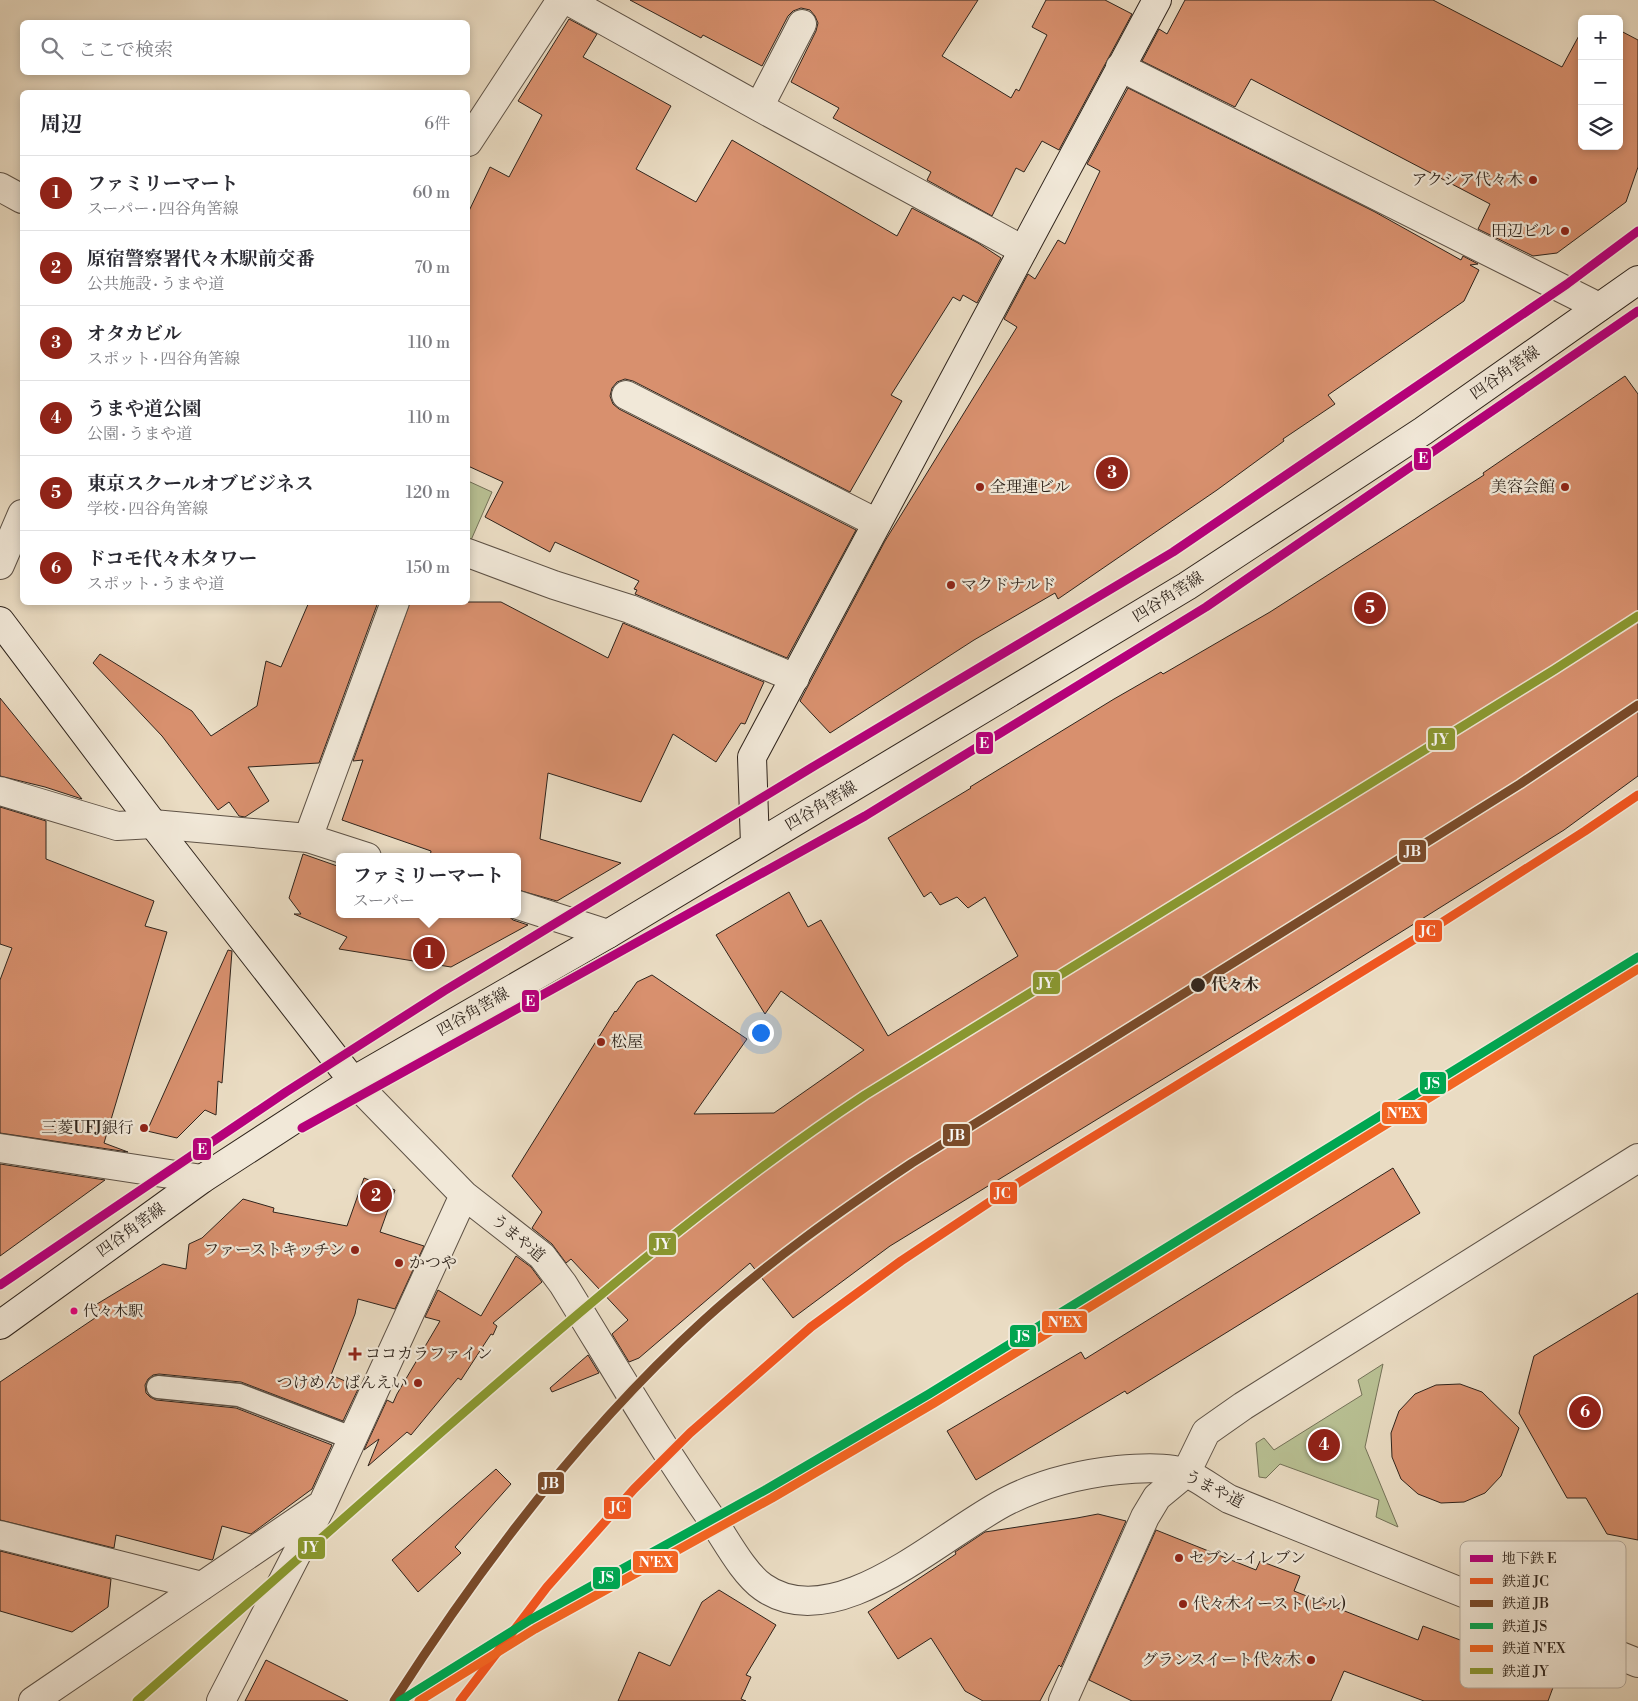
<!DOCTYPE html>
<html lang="ja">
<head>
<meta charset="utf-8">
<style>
	:root { --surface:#fff; --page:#f2f2f3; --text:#2b2b33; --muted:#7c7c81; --line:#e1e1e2; --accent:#8f2418 }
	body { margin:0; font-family:"Libre Bodoni","Noto Serif JP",serif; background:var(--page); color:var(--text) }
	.controls { position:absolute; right:15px; top:15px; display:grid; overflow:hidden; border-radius:8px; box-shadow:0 2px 8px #0003 }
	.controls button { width:45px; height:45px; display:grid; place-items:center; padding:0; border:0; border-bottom:1px solid var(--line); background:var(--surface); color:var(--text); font:25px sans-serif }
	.you { position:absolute; left:760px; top:1032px; width:18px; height:18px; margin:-12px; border:4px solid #fff; border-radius:50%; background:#1a73e8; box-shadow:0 0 0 8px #1a73e833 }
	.badge { display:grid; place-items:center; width:32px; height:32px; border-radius:50%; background:var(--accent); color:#fff; font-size:16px; font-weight:700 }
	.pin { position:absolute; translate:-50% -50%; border:2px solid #fff; box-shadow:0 1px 5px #0006 }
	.popup { position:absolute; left:336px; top:853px; width:185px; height:65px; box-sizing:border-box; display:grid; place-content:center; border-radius:8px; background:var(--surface); filter:drop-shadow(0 1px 4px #0005); font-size:16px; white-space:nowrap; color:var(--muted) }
	.popup b { font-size:19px; color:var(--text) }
	.popup::after { content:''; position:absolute; left:50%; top:100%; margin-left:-10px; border:10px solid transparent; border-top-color:var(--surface) }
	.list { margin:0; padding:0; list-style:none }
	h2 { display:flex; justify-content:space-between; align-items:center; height:65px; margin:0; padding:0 20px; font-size:21px }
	h2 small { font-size:16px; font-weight:400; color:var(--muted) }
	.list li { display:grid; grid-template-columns:32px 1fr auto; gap:15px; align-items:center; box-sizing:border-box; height:75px; padding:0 20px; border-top:1px solid var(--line) }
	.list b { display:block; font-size:19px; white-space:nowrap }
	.list p { margin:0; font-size:16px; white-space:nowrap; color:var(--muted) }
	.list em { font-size:16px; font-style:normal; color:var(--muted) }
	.icon { flex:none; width:28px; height:28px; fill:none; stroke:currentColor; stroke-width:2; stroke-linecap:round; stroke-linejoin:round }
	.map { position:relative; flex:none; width:1638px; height:1701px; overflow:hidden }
	.search { position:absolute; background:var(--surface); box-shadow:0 2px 8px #0003; left:20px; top:20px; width:450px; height:55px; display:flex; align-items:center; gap:12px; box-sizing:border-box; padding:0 18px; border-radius:8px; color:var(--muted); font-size:19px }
	.panel { position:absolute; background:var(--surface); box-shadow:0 2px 8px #0003; left:20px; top:90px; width:450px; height:515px; border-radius:8px }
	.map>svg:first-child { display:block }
</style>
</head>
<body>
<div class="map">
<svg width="1638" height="1701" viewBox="0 0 1638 1701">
	<rect width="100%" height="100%" fill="#eadcc3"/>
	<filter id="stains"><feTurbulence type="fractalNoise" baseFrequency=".004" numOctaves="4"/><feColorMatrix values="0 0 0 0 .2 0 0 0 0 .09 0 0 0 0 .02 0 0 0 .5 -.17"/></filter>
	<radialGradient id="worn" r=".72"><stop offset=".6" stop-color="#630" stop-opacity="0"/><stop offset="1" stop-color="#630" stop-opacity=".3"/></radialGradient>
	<!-- green -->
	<path fill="#b8c093" stroke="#747258" d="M468 481 492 492 468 547Z
		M1383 1364 1365 1447 1398 1527 1376 1517 1379 1500 1280 1464 1266 1478 1259 1477 1256 1443 1264 1438 1274 1450 1362 1395 1358 1380Z"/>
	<!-- building -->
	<path fill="#d8906e" stroke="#2f241c" d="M630 0H978L942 56 1011 98 1016 89 1019 91 1047 35 1032 27 1046 0H1105L1132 14 1059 150 1042 141 1024 172 1016 168 992 216 927 180 931 172 833 118 839 108 791 82 816 31 818 23 815 16 810 10 801 8 793 11 788 16 762 66 703 35 701 38Z
		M1185 0H1433L1562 67 1582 30V146H1619V30L1638 40V167L1626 202 1557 253 1533 256 1478 229 1490 204 1251 79 1235 107 1142 61 1159 29 1167 34Z
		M569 19 597 34 583 57 671 106 636 169 696 202 732 140 897 236 912 208 978 243 1001 258 977 303 963 295 960 301 953 297 891 395 902 401 850 492 633 381 625 379 617 382 612 388 610 396 613 404 619 409 856 530 787 658 635 594 637 590 634 589 639 581 555 542 550 552 485 517 503 482 468 466V213L490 167 509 177 542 115 518 101Z
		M1128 88 1375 212 1461 260 1463 256 1478 264 1470 265 1479 270 1464 301 1328 395 1335 404 1283 439 1284 441 1217 490 1058 599 1055 593 974 640 830 733 800 701 885 541 1017 327 1004 319 1028 274 1035 279 1058 240 1065 244 1100 171 1087 164Z
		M1625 376 1638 394V776L1564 830 1302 994 890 1246 793 1318 750 1263 639 1358 629 1362 612 1334 628 1320 571 1259 566 1263 552 1244 532 1228 542 1212 512 1176 615 1011 616 1012 637 982 652 975 747 1039 694 1114 774 1113 864 1050 781 991 765 1014 716 935 789 892 808 927 821 920 888 1036 1018 956 985 897 968 908 957 897 940 905 931 892 924 897 888 838 971 788 970 787 1114 699 1161 672 1163 674 1270 612 1484 475 1483 473Z
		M309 602H378L319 763 248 767 269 801 245 817 239 816 229 802 218 810 162 736 93 663 100 654 192 711 211 736 257 706 266 661 281 667Z
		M410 602H501L608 658 623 623 764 682 745 724 741 723 716 762 673 734 641 802 548 773 540 839 621 863 557 901 518 890V857H430L431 851 342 820 363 760 353 761Z
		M0 698 82 799 45 787 0 776Z
		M0 807 46 821V859L154 901 145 926 167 932 104 1143 128 1152 0 1133V980L12 948 0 944Z
		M303 854 340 867V914H506L513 920 528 925 451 967 339 949 347 937 294 914H301L289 898Z
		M228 950 232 951 222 1083 218 1081 216 1115 205 1110 177 1138 147 1131Z
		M0 1164 105 1180 0 1256Z
		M1393 1168 1420 1213 1127 1394 1125 1391 976 1480 947 1431 1081 1352 1085 1359Z
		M364 1178 395 1190 380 1232 424 1246 395 1309 358 1299 355 1314 331 1375 359 1387 343 1421 241 1382 159 1374 153 1375 148 1379 145 1385 146 1393 150 1397 156 1400 236 1408 332 1445 312 1489 251 1534 222 1526 213 1559 212 1560 116 1535 114 1548 0 1520V1382L101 1314 97 1304 163 1264 186 1269 189 1244 202 1238 243 1199 274 1208 273 1212 347 1226Z
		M516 1256 531 1267 542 1282 493 1323 497 1326 493 1335 491 1334 461 1380 458 1378 411 1435 407 1432 368 1466 379 1439 364 1450 387 1400 393 1403 397 1394 440 1321 425 1317 438 1290 481 1316Z
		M1638 1293V1540L1607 1534 1586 1498H1567L1519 1413 1534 1356Z
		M588 1355 599 1373 552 1392 550 1388Z
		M1460 1384 1482 1392 1519 1428 1501 1476 1485 1493 1464 1502 1441 1503 1418 1494 1401 1479 1392 1457 1391 1433 1399 1411 1415 1394 1436 1385Z
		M496 1469 511 1484 455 1547 461 1553 418 1592 392 1560Z
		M1098 1514 1126 1521 1061 1667 1059 1665 1040 1701H983L965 1691 931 1638 898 1659 868 1612 956 1554 955 1552 985 1532 1077 1518Z
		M1156 1530 1256 1570 1260 1561 1300 1576 1294 1591 1418 1640 1423 1626 1516 1661 1518 1658 1558 1674 1548 1701H1424L1344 1671 1331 1701H1132L1089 1680Z
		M0 1551 111 1579 108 1607 72 1632 0 1611Z
		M719 1590 776 1625 746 1675 751 1677 741 1699 746 1701H618L639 1652 670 1666 702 1602Z
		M266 1660 348 1701H245Z"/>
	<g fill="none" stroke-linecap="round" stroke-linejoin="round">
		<defs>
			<path id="lane" d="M158 1387 239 1395 352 1438"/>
			<path id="street" d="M567 0 759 107 1023 250
				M1120 67 1599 307
				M759 107 802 24
				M468 142 561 0
				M0 187 22 199
				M626 395 877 523
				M468 553 554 585 630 609 795 678
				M0 565 22 514
				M0 791 117 826 153 824 308 838 367 857
				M308 838 395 602
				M518 905 608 934
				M353 1081 464 1195 542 1256 563 1284C612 1363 659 1444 713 1521 726 1540 744 1574 763 1587 836 1639 945 1531 1009 1500 1043 1483 1081 1474 1118 1470 1137 1468 1171 1466 1188 1474 1202 1480 1215 1491 1229 1499L1638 1663
				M0 1148 202 1179
				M0 1535 202 1586
				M33 1701 318 1507
				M221 1701 322 1505 464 1195
				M1063 1701 1145 1517 1157 1497 1186 1473 1206 1432 1243 1406 1638 1158"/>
			<path id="secondary" d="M0 621 153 824 353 1081
				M755 845 752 757 1157 0
				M0 1325 202 1179 353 1081 608 934 1187 586 1423 431 1638 280"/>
		</defs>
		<!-- lane casing -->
		<use href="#lane" stroke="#5e5246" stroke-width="25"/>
		<!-- street casing -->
		<use href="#street" stroke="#5e5246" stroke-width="30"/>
		<!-- secondary casing -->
		<use href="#secondary" stroke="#2f241c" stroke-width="30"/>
		<!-- lane -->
		<use href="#lane" stroke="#f1e8d8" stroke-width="22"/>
		<!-- street -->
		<use href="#street" stroke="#f1e8d8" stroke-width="28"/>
		<!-- secondary -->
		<use href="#secondary" stroke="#f1e8d8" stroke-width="28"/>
		<defs>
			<path id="rail-1" d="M460 1701 547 1587 634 1489 690 1433 811 1327 901 1261 1018 1183 1441 923 1585 831 1638 795"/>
			<path id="rail-2" d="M394 1701C481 1565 584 1429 704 1320 768 1262 840 1211 912 1163L1520 784 1638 705"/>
			<path id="rail-3" d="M400 1701 530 1620 767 1489 929 1394 1638 957"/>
			<path id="rail-4" d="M419 1701 535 1629 772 1498 934 1403 1638 969"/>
			<path id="rail-5" d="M137 1701C237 1613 337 1525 437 1436 575 1315 711 1197 865 1095L1554 670 1638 616"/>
		</defs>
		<!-- rail-1 casing -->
		<use href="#rail-1" stroke="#f1e8d8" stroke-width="12"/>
		<!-- rail-2 casing -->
		<use href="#rail-2" stroke="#f1e8d8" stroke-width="12"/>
		<!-- rail-3 casing -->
		<use href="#rail-3" stroke="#f1e8d8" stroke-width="12"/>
		<!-- rail-4 casing -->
		<use href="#rail-4" stroke="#f1e8d8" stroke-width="12"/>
		<!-- rail-5 casing -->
		<use href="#rail-5" stroke="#f1e8d8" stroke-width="12"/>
		<!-- rail-1 -->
		<use href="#rail-1" stroke="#f15620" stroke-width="9"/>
		<!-- rail-2 -->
		<use href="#rail-2" stroke="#7a4b2a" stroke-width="9"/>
		<!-- rail-3 -->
		<use href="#rail-3" stroke="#00a651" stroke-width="9"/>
		<!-- rail-4 -->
		<use href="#rail-4" stroke="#f26522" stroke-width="9"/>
		<!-- rail-5 -->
		<use href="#rail-5" stroke="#8a9930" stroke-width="9"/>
		<defs>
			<path id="metro-1" d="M302 1128 865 816 1206 607 1638 311
				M0 1285 286 1092 444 991 816 765 1173 552 1567 284 1638 231"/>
		</defs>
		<!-- metro-1 casing -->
		<use href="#metro-1" stroke="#f1e8d8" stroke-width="12"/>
		<!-- metro-1 -->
		<use href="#metro-1" stroke="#b6007a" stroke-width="9"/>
	</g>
	<!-- markers -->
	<g fill="#8f2418" stroke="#f1e8d8" stroke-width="2">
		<circle cx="1533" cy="180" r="5"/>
		<circle cx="1565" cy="231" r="5"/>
		<circle cx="980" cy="487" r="5"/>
		<circle cx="1565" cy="487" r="5"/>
		<circle cx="951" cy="585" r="5"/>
		<circle cx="601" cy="1042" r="5"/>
		<circle cx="144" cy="1128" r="5"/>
		<circle cx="355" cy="1250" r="5"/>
		<circle cx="399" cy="1263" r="5"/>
		<path d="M352.5 1346.5h5v5h5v5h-5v5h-5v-5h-5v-5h5z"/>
		<circle cx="418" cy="1383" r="5"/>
		<circle cx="1179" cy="1558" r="5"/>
		<circle cx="1183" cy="1604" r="5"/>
		<circle cx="1311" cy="1660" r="5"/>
	</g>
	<circle fill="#2f241c" stroke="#f1e8d8" stroke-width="2" cx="1198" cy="985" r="8"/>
	<circle fill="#e5007d" stroke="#f1e8d8" stroke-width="2" cx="74" cy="1311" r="4.5"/>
	<g text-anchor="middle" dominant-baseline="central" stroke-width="4.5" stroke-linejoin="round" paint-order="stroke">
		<!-- bus labels -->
		<g font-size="15" fill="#2f241c" stroke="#f1e8d8" text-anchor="start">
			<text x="83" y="1311">代々木駅</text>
		</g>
		<!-- poi labels -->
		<g font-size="16" fill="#2f241c" stroke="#f1e8d8" text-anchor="end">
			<text x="1523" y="180">アクシア代々木</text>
			<text x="1555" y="231">田辺ビル</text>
			<text x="990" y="487" text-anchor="start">全理連ビル</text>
			<text x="1555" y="487">美容会館</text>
			<text x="961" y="585" text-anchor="start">マクドナルド</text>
			<text x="611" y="1042" text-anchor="start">松屋</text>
			<text x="134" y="1128">三菱UFJ銀行</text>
			<text x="345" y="1250">ファーストキッチン</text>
			<text x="409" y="1263" text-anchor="start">かつや</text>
			<text x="365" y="1354" text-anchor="start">ココカラファイン</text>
			<text x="408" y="1383">つけめん ばんえい</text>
			<text x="1189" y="1558" text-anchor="start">セブン-イレブン</text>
			<text x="1193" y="1604" text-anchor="start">代々木イースト(ビル)</text>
			<text x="1301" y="1660">グランスイート代々木</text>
		</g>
		<!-- street labels -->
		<g font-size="16" fill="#2f241c" stroke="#f1e8d8">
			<text transform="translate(1505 373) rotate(-35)">四谷角筈線</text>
			<text transform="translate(1168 597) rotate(-32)">四谷角筈線</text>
			<text transform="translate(821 806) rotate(-31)">四谷角筈線</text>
			<text transform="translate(473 1012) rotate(-30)">四谷角筈線</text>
			<text transform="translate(131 1230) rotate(-36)">四谷角筈線</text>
			<text transform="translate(518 1238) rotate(40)">うまや道</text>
			<text transform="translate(1214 1489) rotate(27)">うまや道</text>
		</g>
		<!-- stop labels -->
		<g font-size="16" font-weight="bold" fill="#2f241c" stroke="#f1e8d8" text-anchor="start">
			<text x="1211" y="985">代々木</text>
		</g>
	</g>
	<!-- legend -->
	<rect x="1460" y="1541" width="166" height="147" rx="8" fill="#f1e8d8" stroke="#b7ada0" stroke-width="1"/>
	<rect x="1470" y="1555" width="23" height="7" fill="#b6007a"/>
	<rect x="1470" y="1578" width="23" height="6" fill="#f15620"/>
	<rect x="1470" y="1600" width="23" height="7" fill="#7a4b2a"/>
	<rect x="1470" y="1623" width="23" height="6" fill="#00a651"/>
	<rect x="1470" y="1645" width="23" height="7" fill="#f26522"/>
	<rect x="1470" y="1668" width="23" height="6" fill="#8a9930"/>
	<g font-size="14" fill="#2f241c">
		<text x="1502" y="1563">地下鉄 E</text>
		<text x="1502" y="1586">鉄道 JC</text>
		<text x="1502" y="1608">鉄道 JB</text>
		<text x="1502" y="1631">鉄道 JS</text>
		<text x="1502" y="1653">鉄道 N'EX</text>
		<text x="1502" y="1676">鉄道 JY</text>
	</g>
	<g stroke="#f1e8d8" stroke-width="2">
		<rect x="1413" y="447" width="19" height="24" rx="5" fill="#b6007a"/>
		<rect x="1427" y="727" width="29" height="24" rx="5" fill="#8a9930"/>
		<rect x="975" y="731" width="19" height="24" rx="5" fill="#b6007a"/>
		<rect x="1398" y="839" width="29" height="24" rx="5" fill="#7a4b2a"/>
		<rect x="1414" y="919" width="29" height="24" rx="5" fill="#f15620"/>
		<rect x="1032" y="971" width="29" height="24" rx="5" fill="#8a9930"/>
		<rect x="521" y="989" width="19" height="24" rx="5" fill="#b6007a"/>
		<rect x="1419" y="1071" width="28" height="24" rx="5" fill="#00a651"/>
		<rect x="1381" y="1101" width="47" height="24" rx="5" fill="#f26522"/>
		<rect x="942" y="1123" width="29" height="24" rx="5" fill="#7a4b2a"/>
		<rect x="192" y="1137" width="20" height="24" rx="5" fill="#b6007a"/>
		<rect x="989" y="1181" width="29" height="24" rx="5" fill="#f15620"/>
		<rect x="648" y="1232" width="29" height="24" rx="5" fill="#8a9930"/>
		<rect x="1041" y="1310" width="47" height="24" rx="5" fill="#f26522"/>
		<rect x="1009" y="1324" width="28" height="24" rx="5" fill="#00a651"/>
		<rect x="537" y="1471" width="28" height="24" rx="5" fill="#7a4b2a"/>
		<rect x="603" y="1496" width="29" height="24" rx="5" fill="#f15620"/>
		<rect x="297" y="1536" width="29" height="24" rx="5" fill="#8a9930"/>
		<rect x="632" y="1550" width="47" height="24" rx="5" fill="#f26522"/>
		<rect x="592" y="1566" width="29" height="24" rx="5" fill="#00a651"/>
	</g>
	<g font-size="14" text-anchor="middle" font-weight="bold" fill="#fff">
		<text x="1423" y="463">E</text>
		<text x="1441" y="744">JY</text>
		<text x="984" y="748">E</text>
		<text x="1413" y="856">JB</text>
		<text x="1428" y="936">JC</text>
		<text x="1046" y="988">JY</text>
		<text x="530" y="1006">E</text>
		<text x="1433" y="1088">JS</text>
		<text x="1404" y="1118">N'EX</text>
		<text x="957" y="1140">JB</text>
		<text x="202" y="1154">E</text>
		<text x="1003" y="1198">JC</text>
		<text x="663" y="1249">JY</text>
		<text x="1065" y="1327">N'EX</text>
		<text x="1023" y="1341">JS</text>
		<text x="551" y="1488">JB</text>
		<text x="618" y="1512">JC</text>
		<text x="311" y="1552">JY</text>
		<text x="656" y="1567">N'EX</text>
		<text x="607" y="1582">JS</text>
	</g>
	<rect width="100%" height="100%" filter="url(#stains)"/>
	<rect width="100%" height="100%" fill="url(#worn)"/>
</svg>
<div class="controls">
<button>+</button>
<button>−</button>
<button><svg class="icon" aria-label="layers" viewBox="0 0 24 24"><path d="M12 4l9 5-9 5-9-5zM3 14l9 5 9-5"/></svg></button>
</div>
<div class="you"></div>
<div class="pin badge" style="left:429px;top:953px">1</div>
<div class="popup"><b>ファミリーマート</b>スーパー</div>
<div class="pin badge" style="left:376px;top:1196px">2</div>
<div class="pin badge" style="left:1112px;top:473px">3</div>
<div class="pin badge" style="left:1324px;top:1445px">4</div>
<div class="pin badge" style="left:1370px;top:608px">5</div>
<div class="pin badge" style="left:1585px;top:1412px">6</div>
<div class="search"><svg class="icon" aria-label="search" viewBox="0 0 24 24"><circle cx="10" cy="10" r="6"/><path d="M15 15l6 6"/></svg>ここで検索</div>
<section class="panel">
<h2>周辺<small>6件</small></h2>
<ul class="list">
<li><span class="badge">1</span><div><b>ファミリーマート</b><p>スーパー · 四谷角筈線</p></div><em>60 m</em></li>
<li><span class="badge">2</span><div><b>原宿警察署代々木駅前交番</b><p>公共施設 · うまや道</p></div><em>70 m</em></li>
<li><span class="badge">3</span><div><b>オタカビル</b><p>スポット · 四谷角筈線</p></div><em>110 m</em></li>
<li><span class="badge">4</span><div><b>うまや道公園</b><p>公園 · うまや道</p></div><em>110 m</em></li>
<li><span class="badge">5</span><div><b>東京スクールオブビジネス</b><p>学校 · 四谷角筈線</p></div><em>120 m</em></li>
<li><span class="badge">6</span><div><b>ドコモ代々木タワー</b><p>スポット · うまや道</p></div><em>150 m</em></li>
</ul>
</section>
</div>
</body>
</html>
